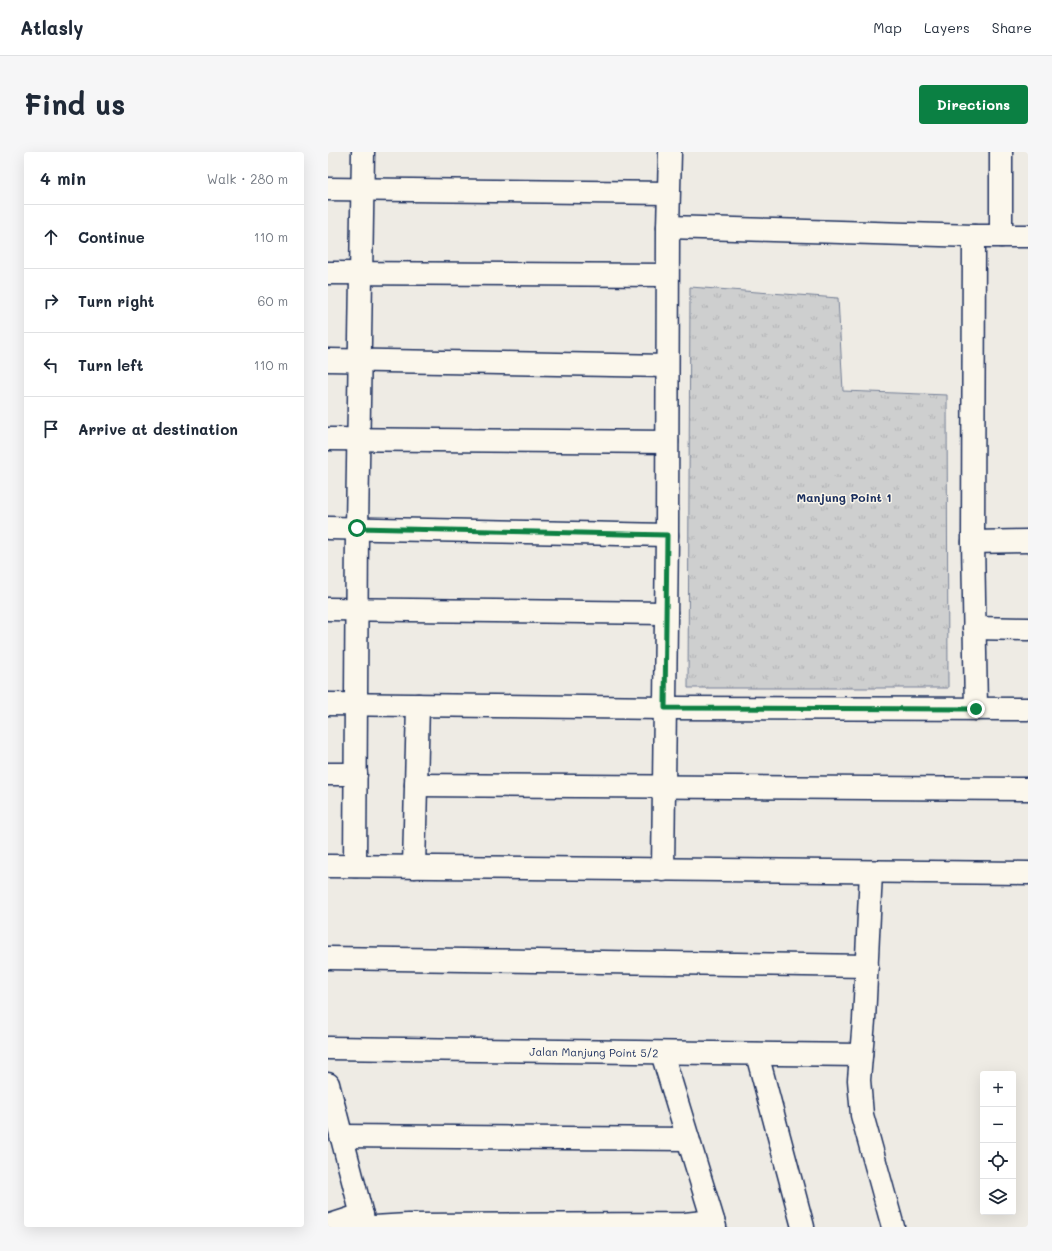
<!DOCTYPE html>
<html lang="en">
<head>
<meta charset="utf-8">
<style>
	:root { --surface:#fff; --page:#f6f6f7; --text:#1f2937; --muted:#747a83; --line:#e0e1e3; --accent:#0b8043 }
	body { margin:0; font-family:Mali,sans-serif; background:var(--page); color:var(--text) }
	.controls { position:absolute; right:12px; bottom:12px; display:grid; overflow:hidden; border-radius:4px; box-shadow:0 4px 16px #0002 }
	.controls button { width:36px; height:36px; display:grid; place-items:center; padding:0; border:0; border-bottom:1px solid var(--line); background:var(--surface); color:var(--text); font:20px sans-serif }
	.stop { position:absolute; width:12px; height:12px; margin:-9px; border:3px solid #0b8043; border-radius:50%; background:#fff }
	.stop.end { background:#0b8043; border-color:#fff; box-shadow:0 1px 4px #0008 }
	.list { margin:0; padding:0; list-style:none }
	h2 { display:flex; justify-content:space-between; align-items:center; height:52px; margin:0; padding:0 16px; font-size:17px }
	h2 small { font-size:13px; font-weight:400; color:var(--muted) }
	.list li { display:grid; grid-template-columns:26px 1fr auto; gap:12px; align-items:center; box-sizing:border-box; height:64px; padding:0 16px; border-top:1px solid var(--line) }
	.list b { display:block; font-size:15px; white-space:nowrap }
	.list em { font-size:13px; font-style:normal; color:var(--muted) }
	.icon { flex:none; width:22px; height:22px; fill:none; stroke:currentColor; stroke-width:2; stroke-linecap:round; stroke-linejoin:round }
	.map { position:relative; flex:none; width:700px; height:1075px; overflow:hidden; border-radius:4px }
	header { display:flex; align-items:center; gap:24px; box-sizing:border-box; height:56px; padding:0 20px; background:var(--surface); border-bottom:1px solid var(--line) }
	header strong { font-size:19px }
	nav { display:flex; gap:22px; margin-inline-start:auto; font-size:14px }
	.intro { display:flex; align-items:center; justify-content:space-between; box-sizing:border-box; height:96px; padding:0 24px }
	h1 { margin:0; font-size:28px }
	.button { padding:10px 18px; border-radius:4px; background:var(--accent); color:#fff; font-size:14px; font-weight:700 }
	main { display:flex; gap:24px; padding:0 24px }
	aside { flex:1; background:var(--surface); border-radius:4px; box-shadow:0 4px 16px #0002 }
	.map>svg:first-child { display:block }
</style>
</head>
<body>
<header>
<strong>Atlasly</strong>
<nav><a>Map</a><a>Layers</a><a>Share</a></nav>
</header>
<div class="intro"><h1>Find us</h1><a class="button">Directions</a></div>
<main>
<aside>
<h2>4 min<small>Walk · 280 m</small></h2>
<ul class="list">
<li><svg class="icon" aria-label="ahead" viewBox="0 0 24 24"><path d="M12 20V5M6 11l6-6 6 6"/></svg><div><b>Continue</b></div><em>110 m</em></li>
<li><svg class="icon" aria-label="right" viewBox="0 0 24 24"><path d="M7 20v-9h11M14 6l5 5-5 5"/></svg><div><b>Turn right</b></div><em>60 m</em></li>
<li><svg class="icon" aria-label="left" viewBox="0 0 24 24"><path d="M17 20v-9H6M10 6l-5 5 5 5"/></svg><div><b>Turn left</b></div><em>110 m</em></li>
<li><svg class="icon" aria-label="arrive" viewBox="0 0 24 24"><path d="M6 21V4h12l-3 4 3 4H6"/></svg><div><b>Arrive at destination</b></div></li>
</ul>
</aside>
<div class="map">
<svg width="700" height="1075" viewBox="0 0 700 1075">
	<defs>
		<pattern id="park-tufts" width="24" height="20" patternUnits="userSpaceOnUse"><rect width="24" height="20" fill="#cecfcf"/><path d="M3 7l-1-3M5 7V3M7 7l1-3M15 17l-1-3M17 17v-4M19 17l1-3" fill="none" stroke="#b0b2b4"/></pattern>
	</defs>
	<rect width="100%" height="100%" fill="#eeebe4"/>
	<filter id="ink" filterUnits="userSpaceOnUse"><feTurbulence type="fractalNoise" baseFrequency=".025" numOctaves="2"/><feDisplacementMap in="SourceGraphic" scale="8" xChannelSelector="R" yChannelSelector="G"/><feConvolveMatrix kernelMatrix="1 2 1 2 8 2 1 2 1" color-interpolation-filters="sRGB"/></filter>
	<g filter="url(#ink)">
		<!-- park -->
		<path fill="url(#park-tufts)" stroke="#747f96" d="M362 135 510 146 515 239 619 243 620 536H360Z"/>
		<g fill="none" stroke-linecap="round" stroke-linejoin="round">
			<defs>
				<g id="minor">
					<path d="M673 0V84"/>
					<path d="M0 37 340 41"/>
					<path d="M340 75 646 84H700"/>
					<path d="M646 84 645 390 648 557"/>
					<path d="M0 121 339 123"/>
					<path d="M0 208 339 214"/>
					<path d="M0 287 339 290"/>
					<path d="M0 376 339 383"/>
					<path d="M645 390 700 389"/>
					<path d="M0 457 338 461"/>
					<path d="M646 476 700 477"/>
					<path d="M0 552 337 556 700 557"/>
					<path d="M0 622H28"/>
					<path d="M88 633 700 637"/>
					<path d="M0 714 700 721"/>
					<path d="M27 714 29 376 35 0"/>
					<path d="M86 715 90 553"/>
					<path d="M335 718 339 383 340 75 342 0"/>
					<path d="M543 720 536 868 531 928 534 963 565 1075"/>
					<path d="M0 806 539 814"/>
					<path id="s1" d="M0 896 533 903"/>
					<path d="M334 901 387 1075"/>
					<path d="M429 902 475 1075"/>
					<path d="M0 932 37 1075"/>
					<path d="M13 984 360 987"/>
					<path d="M0 1074 34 1063"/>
					<path d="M46 1075 80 1073 357 1072 385 1069"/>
				</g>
			</defs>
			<!-- minor casing -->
			<use href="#minor" stroke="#1b2f5e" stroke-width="25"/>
			<!-- minor -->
			<use href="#minor" stroke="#fbf7ec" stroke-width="22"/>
		</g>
	</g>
	<g fill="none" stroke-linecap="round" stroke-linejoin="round" filter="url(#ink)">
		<!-- route -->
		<path stroke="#0b8043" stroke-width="5" d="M29 376 339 383 337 556 648 557"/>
	</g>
	<g text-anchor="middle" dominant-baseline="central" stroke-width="3" stroke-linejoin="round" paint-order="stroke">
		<!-- street labels -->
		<g font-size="11" fill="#1b2f5e" stroke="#fbf7ec">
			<text stroke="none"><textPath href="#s1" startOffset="266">Jalan Manjung Point 5/2</textPath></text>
		</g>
		<!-- neighbourhood labels -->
		<g font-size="12" font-weight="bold" fill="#1b2f5e" stroke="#fbf7ec">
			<text x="516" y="345">Manjung Point 1</text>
		</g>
	</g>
</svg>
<div class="controls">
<button>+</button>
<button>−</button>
<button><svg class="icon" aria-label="locate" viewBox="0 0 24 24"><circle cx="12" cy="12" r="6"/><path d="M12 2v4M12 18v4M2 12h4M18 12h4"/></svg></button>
<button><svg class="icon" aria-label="layers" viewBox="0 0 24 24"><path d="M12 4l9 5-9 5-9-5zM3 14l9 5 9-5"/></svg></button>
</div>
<div class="stop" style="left:29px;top:376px"></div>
<div class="stop end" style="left:648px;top:557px"></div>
</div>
</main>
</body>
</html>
